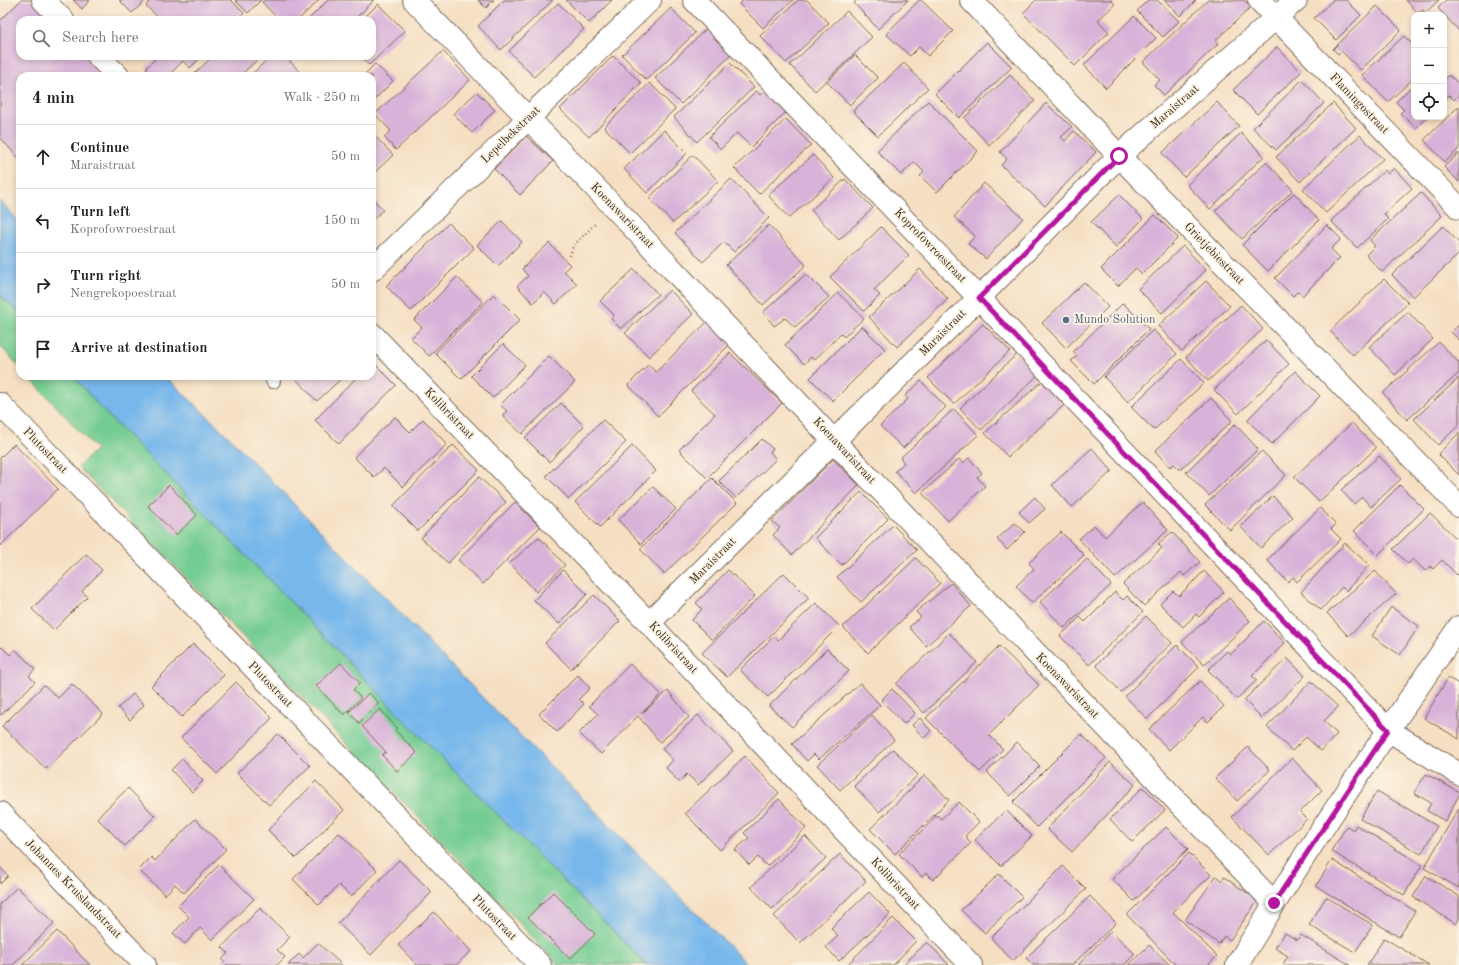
<!DOCTYPE html>
<html lang="en">
<head>
<meta charset="utf-8">
<style>
	:root { --surface:#fff; --page:#f6f6f6; --text:#222; --muted:#767676; --line:#e0e0e0 }
	body { margin:0; font-family:"Old Standard TT",serif; background:var(--page); color:var(--text) }
	.controls { position:absolute; right:12px; top:12px; display:grid; overflow:hidden; border-radius:8px; box-shadow:0 2px 6px #0003 }
	.controls button { width:36px; height:36px; display:grid; place-items:center; padding:0; border:0; border-bottom:1px solid var(--line); background:var(--surface); color:var(--text); font:20px sans-serif }
	.stop { position:absolute; width:12px; height:12px; margin:-9px; border:3px solid #b5179e; border-radius:50%; background:#fff }
	.stop.end { background:#b5179e; border-color:#fff; box-shadow:0 1px 4px #0008 }
	.list { margin:0; padding:0; list-style:none }
	h2 { display:flex; justify-content:space-between; align-items:center; height:52px; margin:0; padding:0 16px; font-size:17px }
	h2 small { font-size:13px; font-weight:400; color:var(--muted) }
	.list li { display:grid; grid-template-columns:26px 1fr auto; gap:12px; align-items:center; box-sizing:border-box; height:64px; padding:0 16px; border-top:1px solid var(--line) }
	.list b { display:block; font-size:15px; white-space:nowrap }
	.list p { margin:0; font-size:13px; white-space:nowrap; color:var(--muted) }
	.list em { font-size:13px; font-style:normal; color:var(--muted) }
	.icon { flex:none; width:22px; height:22px; fill:none; stroke:currentColor; stroke-width:2; stroke-linecap:round; stroke-linejoin:round }
	.map { position:relative; flex:none; width:1459px; height:965px; overflow:hidden }
	.search { position:absolute; background:var(--surface); box-shadow:0 2px 6px #0003; left:16px; top:16px; width:360px; height:44px; display:flex; align-items:center; gap:10px; box-sizing:border-box; padding:0 14px; border-radius:12px; color:var(--muted); font-size:15px }
	.panel { position:absolute; background:var(--surface); box-shadow:0 2px 6px #0003; left:16px; top:72px; width:360px; height:308px; border-radius:12px }
	.map>svg:first-child { display:block }
</style>
</head>
<body>
<div class="map">
<svg width="1459" height="965" viewBox="0 0 1459 965">
	<rect width="100%" height="100%" fill="#fcf5e5"/>
	<filter id="ink" filterUnits="userSpaceOnUse"><feTurbulence type="fractalNoise" baseFrequency=".025" numOctaves="2"/><feDisplacementMap in="SourceGraphic" scale="8" xChannelSelector="R" yChannelSelector="G"/><feConvolveMatrix kernelMatrix="1 2 1 2 8 2 1 2 1" color-interpolation-filters="sRGB"/></filter>
	<filter id="wash" filterUnits="userSpaceOnUse"><feTurbulence type="fractalNoise" baseFrequency=".012" numOctaves="4" result="noise"/><feDisplacementMap in="SourceGraphic" scale="16" xChannelSelector="R" yChannelSelector="G"/><feGaussianBlur stdDeviation="0.9" result="paint"/><feColorMatrix in="noise" values="0 0 0 0 0 0 0 0 0 0 0 0 0 0 0 0 0 1.4 0 .05"/><feComposite in="paint" operator="in"/></filter>
	<g filter="url(#wash)">
		<rect width="100%" height="100%" fill="#f5dfc3"/>
		<!-- green -->
		<path fill="#73cc92" stroke="#577b58" d="M0 295 20 313V367L0 346Z
			M28 376H74L99 406 266 576 408 724 647 965H558L481 882 78 467 96 449Z"/>
		<!-- water -->
		<path fill="#77b7eb" stroke="#597084" d="M0 200 20 223V313L0 295Z
			M74 376H165L227 435 483 698 748 965H647L408 724 266 576 99 406Z"/>
		<g id="blocks">
			<!-- building -->
			<path fill="#d8b2d9" d="M21 0H35L55 20H20V56H90L110 76H20V159L0 138V21Z
				M73 0H90L82 9Z
				M119 0H146L132 13Z
				M151 0H231L244 13 237 20H161L146 6Z
				M235 0H261L248 13Z
				M265 0H319L298 20H279L262 2Z
				M328 0H374L354 20H308Z
				M478 0H494L486 8Z
				M504 0H553L501 50 478 26Z
				M566 0H612L589 23Z
				M744 0H793L763 28 739 4Z
				M798 0H807L829 23 786 63 760 36Z
				M857 0H908L878 29 854 3Z
				M919 0H921L953 31 928 56 919 47 910 56 886 34Z
				M1036 0H1111L1115 4 1098 20 1109 32 1075 66 1023 13Z
				M1148 0H1157L1179 21 1163 37 1137 11Z
				M1164 0H1196L1180 16Z
				M1208 0H1244L1251 7 1215 41 1218 44 1164 95 1154 85 1160 80 1143 62Z
				M1333 0H1346L1361 15 1336 40 1314 18Z
				M1406 0H1439L1425 13 1423 10 1418 13Z
				M1446 0H1459V31L1438 8Z
				M558 3 584 29 534 77 509 51Z
				M378 4 405 31 369 65 360 56H372V20H362Z
				M1377 6 1401 30 1361 70 1341 51 1338 54 1333 49Z
				M671 8 695 33 646 80 622 55Z
				M847 11 872 37 815 91 790 65Z
				M1134 16 1156 38 1106 88 1084 65Z
				M707 28 732 54 681 104 655 78Z
				M1404 36 1414 46V78L1388 102 1362 75Z
				M987 42 1012 67 959 118 935 94Z
				M1277 47 1301 72 1257 114 1233 90Z
				M443 51 470 80 396 150 384 137 391 131 375 114Z
				M855 55 878 78 850 105 827 82Z
				M158 56H202L190 68 183 61 168 76H153L146 68Z
				M213 56H261L240 76H192Z
				M271 56H285L300 72 296 76H250Z
				M613 56 641 83 589 137 560 109Z
				M730 63 754 87 697 142 674 117Z
				M904 63 928 88 878 136 853 111Z
				M375 64 393 81 372 102V76H363Z
				M1010 75 1035 101 989 145 964 118Z
				M1449 75 1459 84V95L1454 100 1449 95 1444 100V80Z
				M1302 80 1324 103 1276 150 1253 128Z
				M650 83 675 109 630 153 604 127Z
				M1414 84V117H1427L1416 128 1400 113 1404 110 1396 102Z
				M767 88 788 110 751 147 737 133 721 149 709 137 756 91 760 95Z
				M477 92 495 110 472 133 453 114Z
				M928 101 978 151 937 192 920 176 924 172 914 162 901 175 877 151Z
				M1217 102 1239 126 1184 177 1162 153Z
				M1046 103 1072 127 1061 137 1065 141 1074 131 1096 152 1045 206 1001 165 1007 159 1000 152Z
				M1333 103 1356 128 1300 182 1276 157Z
				M1459 106V149L1445 162 1424 140Z
				M786 119 811 145 759 194 734 168Z
				M664 130 687 153 647 193 624 169Z
				M372 133 393 155 372 175Z
				M1241 133 1264 156 1210 209 1187 185Z
				M1360 135 1383 159 1326 213 1303 189Z
				M526 136 553 161 520 195 494 169Z
				M1459 153V182L1444 167Z
				M693 155 718 181 673 223 649 198Z
				M813 155 834 178 789 218 768 195Z
				M1266 162 1293 190 1242 239 1215 211Z
				M1394 168 1412 188 1384 214 1388 219 1357 248 1331 221 1385 170 1388 174Z
				M731 179 769 218 734 252 724 242 703 262 675 233Z
				M845 179 873 208 839 240 811 210Z
				M984 183 1023 218 986 259 968 244 975 236 954 217Z
				M1294 193 1319 220 1268 271 1242 245Z
				M1421 193 1442 216 1382 272 1366 255 1375 246 1370 240Z
				M1119 195 1143 219 1116 247 1091 222Z
				M372 198 383 210 372 220Z
				M1155 215 1178 238 1142 274 1136 268 1118 286 1101 269Z
				M502 221 522 242 498 266 477 245Z
				M449 223 474 248 411 311 386 286Z
				M769 225 806 265 763 305 726 265Z
				M1327 225 1341 239 1331 249 1340 258 1302 296 1298 291 1293 296 1275 278Z
				M1443 226 1459 243V254L1413 297 1392 275Z
				M881 227 909 255 874 290 880 295 864 311 830 277Z
				M549 243 570 265 564 271 577 284 556 304 544 292 533 303 517 286 528 276 522 269Z
				M1183 246 1206 270 1162 313 1138 289Z
				M634 269 658 294 621 329 611 319 614 315 600 301Z
				M920 269 948 299 897 347 869 317Z
				M806 274 829 297 795 327 785 318 774 326 763 312Z
				M457 277 483 302 429 356 411 338 422 327 414 320Z
				M1384 279 1408 303 1353 355 1330 331Z
				M1206 281 1230 306 1182 351 1158 326Z
				M1084 282 1108 307 1066 348 1042 323Z
				M670 290 693 314 649 357 625 333Z
				M838 293 864 318 844 337 841 334 814 360 811 357 804 364 785 345Z
				M494 294 520 320 461 379 435 353Z
				M1123 303 1149 329 1094 384 1071 361 1077 356 1073 352Z
				M1241 305 1263 329 1208 381 1186 357Z
				M1408 312 1433 339 1395 375 1369 347Z
				M712 317 734 340 658 416 628 385 648 365 656 372Z
				M983 324 1010 351 954 404 928 378Z
				M1459 325V340L1451 332Z
				M862 326 885 349 833 401 810 378Z
				M1153 330 1177 354 1128 402 1104 377Z
				M1266 340 1289 364 1238 414 1214 390Z
				M1439 342 1459 363V373L1407 420 1383 393Z
				M503 344 525 365 493 398 471 376Z
				M730 353 782 403 707 478 679 450 715 414 691 391Z
				M1017 354 1038 375 981 430 960 408Z
				M549 356 575 382 522 434 502 415 507 411 500 405Z
				M1181 359 1204 383 1154 430 1131 407Z
				M372 361 396 385 339 444 315 420 358 376H372Z
				M1295 371 1320 396 1272 444 1247 420Z
				M293 376H344L317 401Z
				M1459 378V425L1438 445 1414 419Z
				M921 381 946 407 903 448 880 426 908 399 905 396Z
				M1042 381 1064 405 1008 457 985 433Z
				M1211 398 1232 421 1180 470 1174 464 1170 467 1155 451Z
				M561 403 584 426 549 462 525 438Z
				M954 409 978 435 916 493 895 471 904 463 900 458Z
				M395 417 410 432 423 419 447 444 403 487 384 468 374 477 354 457Z
				M603 420 626 442 569 499 546 476Z
				M1352 423 1376 448 1319 502 1294 477Z
				M1235 424 1258 449 1209 496 1186 472Z
				M1459 433V475L1438 454Z
				M762 439 773 449 770 452 776 459 736 498 719 481Z
				M14 444 58 489 0 546V458Z
				M453 445 479 470 418 531 393 506Z
				M632 446 656 471 600 527 575 502Z
				M1092 448 1112 471 1072 507 1052 485Z
				M1262 451 1286 475 1230 530 1205 505Z
				M1379 456 1401 479 1371 507 1362 497 1354 504 1341 490Z
				M969 458 982 473 977 477 985 486 948 521 922 493 959 459 963 463Z
				M833 459 859 485 792 555 773 535 780 528 772 521Z
				M479 477 506 502 448 563 421 538Z
				M712 478 737 503 664 574 640 549Z
				M169 485 197 515 176 535 148 506Z
				M1400 485 1424 509 1378 555 1354 531Z
				M653 487 676 509 641 544 618 520Z
				M861 492 888 519 842 565 815 538Z
				M1273 496 1293 517 1261 548 1241 527Z
				M1035 497 1045 509 1029 523 1019 512Z
				M515 502 540 527 483 584 458 560Z
				M1143 502 1168 530 1115 578 1079 539 1094 525 1105 537Z
				M1320 508 1336 524 1331 529 1341 539 1297 582 1293 577 1288 582 1267 560Z
				M1430 513 1459 541V574L1457 575 1442 560 1433 569 1430 566 1425 571 1413 559 1408 564 1393 549Z
				M1015 523 1025 532 1007 550 997 539Z
				M893 525 917 550 861 602 837 577Z
				M1061 532 1084 555 1032 603 1016 586 1034 569 1029 563Z
				M1172 532 1200 562 1184 576 1181 572 1144 606 1123 584 1162 548 1158 544Z
				M539 537 565 565 536 592 510 563Z
				M1345 543 1369 565 1346 591 1342 587 1321 610 1301 592Z
				M86 554 102 570 82 591 87 597 54 630 32 609Z
				M916 558 940 583 868 653 843 627Z
				M1087 559 1111 585 1064 628 1040 602Z
				M563 570 587 594 559 624 534 600Z
				M728 570 755 596 712 640 692 620 702 609 696 603Z
				M1204 571 1224 592 1199 617 1196 614 1183 627 1160 604 1173 591 1179 596Z
				M1375 571 1396 594 1348 636 1327 613Z
				M784 573 809 598 727 677 702 653Z
				M951 583 971 606 926 646 909 627 921 617 916 612Z
				M1115 592 1123 600 1127 596 1143 612 1089 665 1060 636 1080 617 1085 622Z
				M594 595 620 621 571 669 545 643Z
				M1229 598 1250 621 1204 665 1182 642Z
				M816 603 839 626 768 697 740 670 774 636 778 640Z
				M1391 607 1419 626 1400 655 1372 636Z
				M1146 616 1172 643 1121 692 1096 665Z
				M1264 621 1285 643 1252 676 1257 680 1237 699 1208 670 1227 651 1231 654Z
				M949 633 977 662 924 713 896 684Z
				M193 644 224 675 182 717 151 686Z
				M1177 645 1199 667 1147 719 1125 696Z
				M999 646 1039 685 989 735 1003 749 980 772 926 718Z
				M2 647 10 655 15 649 35 669 29 676 35 682 1 715 0 714V649Z
				M827 649 849 671 792 727 769 706Z
				M1287 658 1305 676 1262 718 1244 700Z
				M341 663 360 683 353 690 361 698 344 715 316 686Z
				M630 664 661 694 641 714 668 691 689 717 660 742 638 716 601 754 579 733 598 714 589 706Z
				M578 675 590 688 579 699 584 704 557 732 539 714Z
				M1448 678 1459 684V739L1424 718Z
				M1200 681 1224 706 1208 722 1203 717 1169 750 1149 729Z
				M1311 681 1338 707 1324 721 1337 734 1321 751 1306 737 1292 751 1267 727Z
				M236 682 272 718 217 774 181 738Z
				M860 683 880 705 819 759 814 754 807 761 792 744Z
				M72 684 103 714 46 769 2 726 44 685 58 698Z
				M892 689 915 713 904 724 881 700Z
				M369 693 379 703 359 723 349 712Z
				M133 694 144 705 130 720 118 708Z
				M380 709 397 728 395 730 417 753 397 771 382 755 386 752 362 726Z
				M698 715 733 751 698 785 687 774 679 782 666 768 673 760 662 749Z
				M872 715 894 740 840 790 817 765Z
				M920 718 931 731 924 738 912 725Z
				M278 734 310 766 269 805 237 773Z
				M1081 734 1106 758 1037 827 1013 802Z
				M1017 742 1040 766 1010 796 987 772Z
				M1248 747 1270 770 1237 801 1215 778Z
				M893 749 918 775 879 812 854 786Z
				M745 756 779 793 720 850 685 813Z
				M1292 758 1322 790 1300 812 1307 819 1269 855 1232 817Z
				M182 759 203 781 192 792 171 770Z
				M1110 762 1135 785 1072 852 1047 829Z
				M1426 774 1459 792V795L1445 821 1427 811 1431 803 1414 793Z
				M925 775 949 800 895 854 870 829Z
				M316 781 344 810 296 858 268 830Z
				M1143 787 1165 810 1132 842 1110 819Z
				M128 788 155 816 125 846 97 818Z
				M1377 791 1437 826 1421 854 1360 819Z
				M779 799 806 828 767 866 758 857 749 865 735 850 749 838 744 833Z
				M959 802 979 822 965 836 971 843 933 880 926 873 922 877 899 854 937 815 941 819Z
				M1459 808V888L1424 868Z
				M1006 810 1032 836 1001 866 975 840Z
				M195 819 226 849 184 893 175 884 165 895 139 870 151 857 155 861Z
				M1356 825 1422 865 1404 895 1331 851 1347 826 1353 830Z
				M1166 827 1188 849 1134 901 1112 879Z
				M339 833 377 870 351 897 339 885 319 905 293 879Z
				M805 836 826 858 772 909 751 887Z
				M1189 853 1211 875 1173 912 1217 956 1208 965H1176L1127 915Z
				M840 854 866 881 800 943 774 916Z
				M399 860 432 892 371 955 338 923Z
				M1332 860 1415 911 1399 937 1316 886Z
				M219 865 254 899 212 940 200 928 185 944 173 933 189 917 178 906Z
				M1063 866 1086 889 1013 961 991 938Z
				M0 867 8 876 0 884Z
				M999 874 1022 897 985 933 961 910Z
				M1216 876 1222 881 1224 877 1258 900 1230 940 1224 936 1219 944 1185 920Z
				M1426 876 1459 896V919L1456 924 1413 897Z
				M17 887 54 923 13 965H0V904Z
				M553 892 595 934 570 959 528 917Z
				M869 892 890 914 839 961 826 947 838 936 831 928Z
				M1090 896 1116 923 1072 965H1033L1026 958Z
				M1326 897 1373 925 1355 952 1309 925Z
				M260 908 290 937 277 950 285 957 277 965H227L222 960 228 953 222 947Z
				M434 912 471 951 456 965H417L398 945Z
				M893 918 916 941 893 965H847Z
				M57 931 90 965H22Z
				M1111 931 1135 954 1124 965H1078Z
				M1285 933 1297 940 1301 935 1350 965H1284L1283 964 1288 956 1275 948Z
				M1384 938 1429 965H1367Z
				M927 942 949 965H903Z
				M318 943 342 965H288L299 954 303 958Z
				M1149 945 1170 965H1129Z"/>
		</g>
	</g>
	<g filter="url(#ink)">
		<use href="#blocks" fill-opacity="0" stroke="#7c6958" stroke-width="1"/>
		<g fill="none" stroke-linecap="round" stroke-linejoin="round">
			<defs>
				<path id="service" d="M272 376 273 381"/>
				<path id="minor" d="M43 0 63 20
					M414 0 613 206 834 441 1274 903
					M694 0 979 298 1388 730 1459 774
					M971 0 1119 156 1459 506
					M1259 0 1459 208
					M98 56 118 76
					M372 270 650 0
					M372 334 649 623 971 965
					M649 623 979 298 1119 156 1296 0
					M0 813 145 965
					M1237 965C1306 849 1383 738 1459 627"/>
				<path id="tertiary" d="M0 404 540 965"/>
			</defs>
			<!-- service casing -->
			<use href="#service" stroke="#7c6958" stroke-width="16"/>
			<!-- minor casing -->
			<use href="#minor" stroke="#7c6958" stroke-width="24"/>
			<!-- tertiary casing -->
			<use href="#tertiary" stroke="#7c6958" stroke-width="24"/>
			<!-- path -->
			<path stroke="#7c6958" stroke-width="2.5" stroke-dasharray="1 3" stroke-linecap="butt" d="M570 256 573 246 596 223"/>
			<!-- service -->
			<use href="#service" stroke="#fff" stroke-width="14"/>
			<!-- minor -->
			<use href="#minor" stroke="#fff" stroke-width="22"/>
			<!-- tertiary -->
			<use href="#tertiary" stroke="#fff" stroke-width="22"/>
		</g>
	</g>
	<g fill="none" stroke-linecap="round" stroke-linejoin="round" filter="url(#ink)">
		<!-- route -->
		<path stroke="#b5179e" stroke-width="5" d="M1119 156 979 298 1388 730 1274 903"/>
	</g>
	<!-- markers -->
	<circle fill="#5c6f8a" stroke="#fcf5e5" stroke-width="1.5" cx="1066" cy="320" r="4"/>
	<g text-anchor="middle" dominant-baseline="central" stroke-width="3.5" stroke-linejoin="round" paint-order="stroke">
		<!-- street labels -->
		<g font-size="12" fill="#3b2a1e" stroke="#fcf5e5">
			<text transform="translate(1359 104) rotate(46)">Flamingostraat</text>
			<text transform="translate(1175 107) rotate(-41)">Maraistraat</text>
			<text transform="translate(511 135) rotate(-44)">Lepelbekstraat</text>
			<text transform="translate(622 216) rotate(46)">Koenawaristraat</text>
			<text transform="translate(930 246) rotate(46)">Koprofowroestraat</text>
			<text transform="translate(1214 254) rotate(46)">Grietjebiestraat</text>
			<text transform="translate(943 333) rotate(-45)">Maraistraat</text>
			<text transform="translate(449 414) rotate(46)">Kolibristraat</text>
			<text transform="translate(45 451) rotate(46)">Plutostraat</text>
			<text transform="translate(844 451) rotate(47)">Koenawaristraat</text>
			<text transform="translate(713 561) rotate(-45)">Maraistraat</text>
			<text transform="translate(673 648) rotate(47)">Kolibristraat</text>
			<text transform="translate(270 685) rotate(46)">Plutostraat</text>
			<text transform="translate(1067 686) rotate(46)">Koenawaristraat</text>
			<text transform="translate(895 884) rotate(47)">Kolibristraat</text>
			<text transform="translate(73 889) rotate(46)">Johannes Kruislandstraat</text>
			<text transform="translate(494 918) rotate(46)">Plutostraat</text>
		</g>
		<!-- service labels -->
		<g font-size="12" fill="#4e5e75" stroke="#fcf5e5" text-anchor="start">
			<text x="1074" y="320">Mundo Solution</text>
		</g>
	</g>
</svg>
<div class="controls">
<button>+</button>
<button>−</button>
<button><svg class="icon" aria-label="locate" viewBox="0 0 24 24"><circle cx="12" cy="12" r="6"/><path d="M12 2v4M12 18v4M2 12h4M18 12h4"/></svg></button>
</div>
<div class="stop" style="left:1119px;top:156px"></div>
<div class="stop end" style="left:1274px;top:903px"></div>
<div class="search"><svg class="icon" aria-label="search" viewBox="0 0 24 24"><circle cx="10" cy="10" r="6"/><path d="M15 15l6 6"/></svg>Search here</div>
<section class="panel">
<h2>4 min<small>Walk · 250 m</small></h2>
<ul class="list">
<li><svg class="icon" aria-label="ahead" viewBox="0 0 24 24"><path d="M12 20V5M6 11l6-6 6 6"/></svg><div><b>Continue</b><p>Maraistraat</p></div><em>50 m</em></li>
<li><svg class="icon" aria-label="left" viewBox="0 0 24 24"><path d="M17 20v-9H6M10 6l-5 5 5 5"/></svg><div><b>Turn left</b><p>Koprofowroestraat</p></div><em>150 m</em></li>
<li><svg class="icon" aria-label="right" viewBox="0 0 24 24"><path d="M7 20v-9h11M14 6l5 5-5 5"/></svg><div><b>Turn right</b><p>Nengrekopoestraat</p></div><em>50 m</em></li>
<li><svg class="icon" aria-label="arrive" viewBox="0 0 24 24"><path d="M6 21V4h12l-3 4 3 4H6"/></svg><div><b>Arrive at destination</b></div></li>
</ul>
</section>
</div>
</body>
</html>
